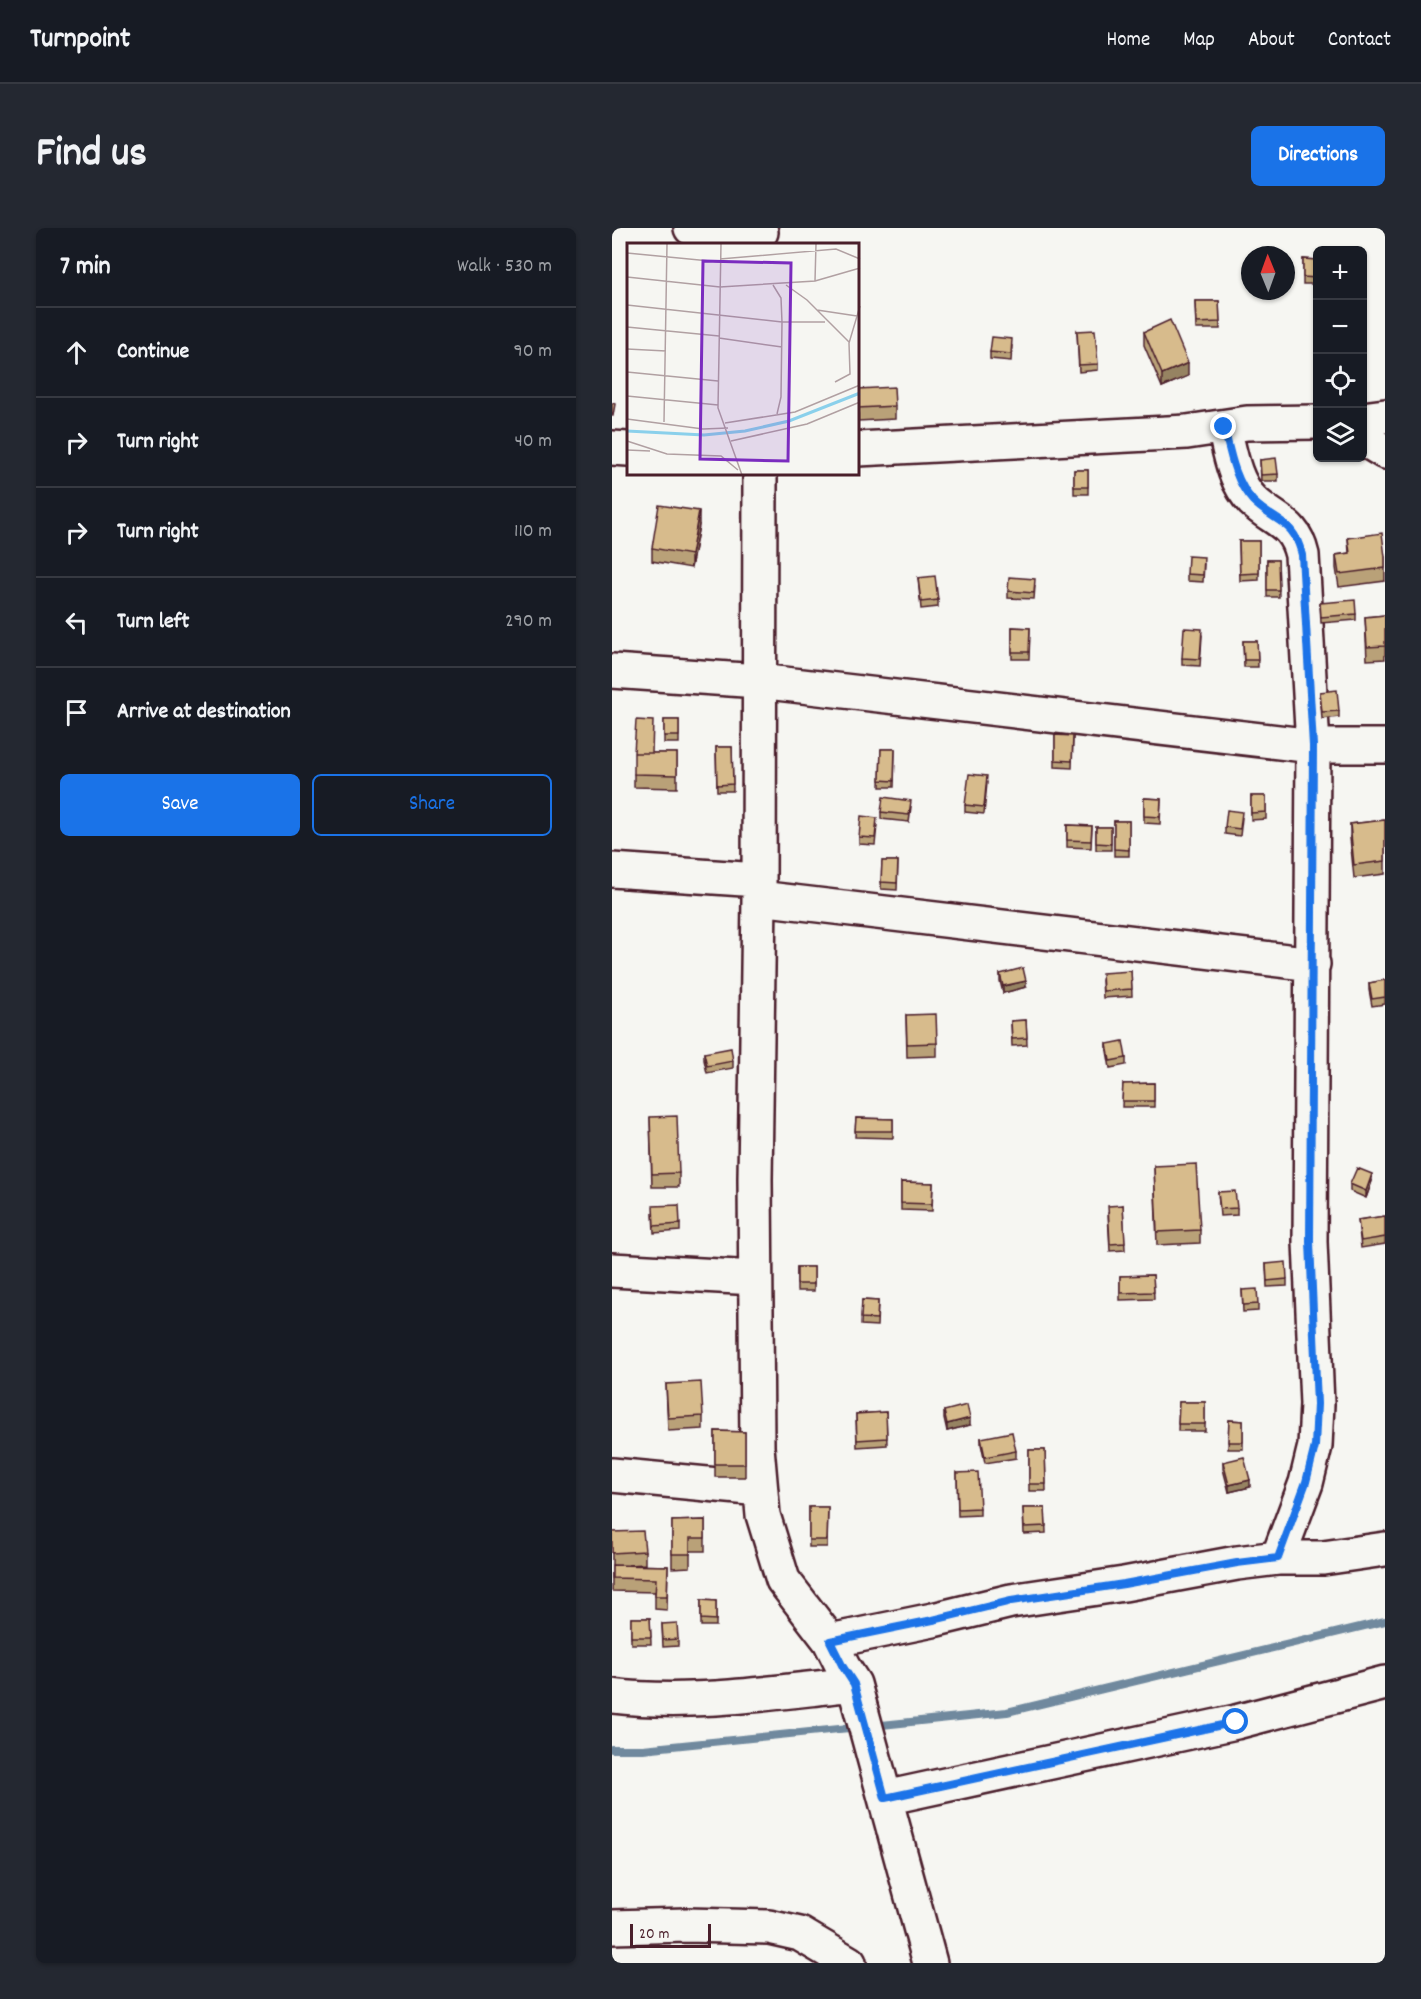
<!DOCTYPE html>
<html lang="en">
<head>
<meta charset="utf-8">
<style>
	:root { --surface:#171b24; --page:#242831; --text:#f1f3f6; --muted:#9ea1a6; --line:#363941; --accent:#1a73e8 }
	body { margin:0; font-family:Dekko,sans-serif; background:var(--page); color:var(--text) }
	.controls { position:absolute; right:18px; top:18px; display:grid; overflow:hidden; border-radius:9px; box-shadow:0 2px 4px #0004 }
	.controls button { width:54px; height:54px; display:grid; place-items:center; padding:0; border:0; border-bottom:2px solid var(--line); background:var(--surface); color:var(--text); font:30px sans-serif }
	.compass { position:absolute; left:629px; top:18px; width:54px; height:54px; border-radius:50%; background:var(--surface); box-shadow:0 2px 4px #0004; rotate:359deg }
	.scale { position:absolute; left:18px; bottom:15px; width:81px; box-sizing:border-box; padding-left:6px; border:3px solid #4a1f2b; border-top:0; font-size:16px; line-height:21px; white-space:nowrap; color:#4a1f2b; -webkit-text-stroke:4px #f6f6f2; paint-order:stroke }
	.stop { position:absolute; width:18px; height:18px; margin:-14px; border:4px solid #1a73e8; border-radius:50%; background:#fff }
	.stop.end { background:#1a73e8; border-color:#fff; box-shadow:0 2px 6px #0008 }
	.list { margin:0; padding:0; list-style:none }
	h2 { display:flex; justify-content:space-between; align-items:center; height:78px; margin:0; padding:0 24px; font-size:26px }
	h2 small { font-size:20px; font-weight:400; color:var(--muted) }
	.list li { display:grid; grid-template-columns:39px 1fr auto; gap:18px; align-items:center; box-sizing:border-box; height:90px; padding:0 24px; border-top:2px solid var(--line) }
	.list b { display:block; font-size:22px; white-space:nowrap }
	.list em { font-size:20px; font-style:normal; color:var(--muted) }
	.actions { display:flex; gap:12px; padding:18px 24px }
	.actions a { flex:1; padding:14px 0; border:2px solid var(--accent); border-radius:9px; text-align:center; font-size:21px; color:var(--accent) }
	.actions .main { background:var(--accent); color:#fff }
	.icon { flex:none; width:33px; height:33px; fill:none; stroke:currentColor; stroke-width:2; stroke-linecap:round; stroke-linejoin:round }
	.map { position:relative; flex:none; width:773px; height:1735px; overflow:hidden; border-radius:9px }
	header { display:flex; align-items:center; gap:36px; box-sizing:border-box; height:84px; padding:0 30px; background:var(--surface); border-bottom:2px solid var(--line) }
	header strong { font-size:28px }
	nav { display:flex; gap:33px; margin-inline-start:auto; font-size:21px }
	.intro { display:flex; align-items:center; justify-content:space-between; box-sizing:border-box; height:144px; padding:0 36px }
	h1 { margin:0; font-size:42px }
	.button { padding:15px 27px; border-radius:9px; background:var(--accent); color:#fff; font-size:21px; font-weight:700 }
	main { display:flex; gap:36px; padding:0 36px }
	aside { flex:1; background:var(--surface); border-radius:9px; box-shadow:0 2px 4px #0004 }
	.map>svg:first-child { display:block }
</style>
</head>
<body>
<header>
<strong>Turnpoint</strong>
<nav><a>Home</a><a>Map</a><a>About</a><a>Contact</a></nav>
</header>
<div class="intro"><h1>Find us</h1><a class="button">Directions</a></div>
<main>
<aside>
<h2>7 min<small>Walk · 530 m</small></h2>
<ul class="list">
<li><svg class="icon" aria-label="ahead" viewBox="0 0 24 24"><path d="M12 20V5M6 11l6-6 6 6"/></svg><div><b>Continue</b></div><em>90 m</em></li>
<li><svg class="icon" aria-label="right" viewBox="0 0 24 24"><path d="M7 20v-9h11M14 6l5 5-5 5"/></svg><div><b>Turn right</b></div><em>40 m</em></li>
<li><svg class="icon" aria-label="right" viewBox="0 0 24 24"><path d="M7 20v-9h11M14 6l5 5-5 5"/></svg><div><b>Turn right</b></div><em>110 m</em></li>
<li><svg class="icon" aria-label="left" viewBox="0 0 24 24"><path d="M17 20v-9H6M10 6l-5 5 5 5"/></svg><div><b>Turn left</b></div><em>290 m</em></li>
<li><svg class="icon" aria-label="arrive" viewBox="0 0 24 24"><path d="M6 21V4h12l-3 4 3 4H6"/></svg><div><b>Arrive at destination</b></div></li>
</ul>
<div class="actions"><a class="main">Save</a><a>Share</a></div>
</aside>
<div class="map">
<svg width="773" height="1735" viewBox="0 0 773 1735">
	<rect width="100%" height="100%" fill="#f6f6f2"/>
	<filter id="ink" filterUnits="userSpaceOnUse"><feTurbulence type="fractalNoise" baseFrequency=".0167" numOctaves="2"/><feDisplacementMap in="SourceGraphic" scale="12" xChannelSelector="R" yChannelSelector="G"/><feConvolveMatrix kernelMatrix="1 2 1 2 8 2 1 2 1" color-interpolation-filters="sRGB"/></filter>
	<g filter="url(#ink)">
		<g fill="none" stroke-linecap="round" stroke-linejoin="round">
			<!-- stream -->
			<path stroke="#70899e" stroke-width="8" d="M260 1498 395 1484 773 1393
				M0 1521H31L247 1499"/>
			<defs>
				<path id="minor" d="M79 0 149 4
					M750 191 773 188
					M612 199C618 224 622 254 641 273 663 294 682 293 690 327L701 518 698 1014 705 1176 703 1218 694 1255 666 1330
					M750 210 773 224
					M0 220 16 221
					M246 221 575 204 635 195 706 194
					M148 246 147 670 143 951 145 1219 151 1287 171 1352 218 1413 231 1439 242 1456 318 1735
					M0 443 147 453 701 518H773
					M0 642 146 652
					M147 670 701 736
					M0 1042 143 1050
					M0 1247 148 1261
					M218 1413 321 1392 399 1373 512 1356 625 1335 666 1330H711L773 1321
					M0 1468C80 1478 163 1464 242 1456
					M273 1570 624 1494 773 1455
					M0 1699 75 1697 157 1699 188 1706 237 1735"/>
			</defs>
			<!-- minor casing -->
			<use href="#minor" stroke="#4a1f2b" stroke-width="38"/>
			<!-- minor -->
			<use href="#minor" stroke="#f6f6f2" stroke-width="33"/>
		</g>
		<!-- wall -->
		<path fill="#b9a178" stroke="#4a1f2b" stroke-width="1.5" d="M691 31 705 32V56H691Z
			M583 73H607L608 101H584Z
			M465 103 486 136V142L467 144Z
			M532 104 576 148 550 159 532 117Z
			M400 118 399 133 378 131V124Z
			M246 161 283 178V191L246 193Z
			M648 232 666 246V253H649Z
			M462 242H476V266H462Z
			M87 297 79 340 40 333V320Z
			M736 310 773 329V353L727 359 724 340V327L737 325Z
			M627 313H647V352L628 353Z
			M655 332H666L667 369H655Z
			M592 336 591 354 575 353V346Z
			M306 350 326 372V379L309 381Z
			M423 358 422 371 396 370V363Z
			M708 375 744 386V392L709 395Z
			M773 387V431L755 432 753 389Z
			M400 399 418 400 417 431H400Z
			M590 408 588 438 570 437V430Z
			M631 413H645L646 439H632Z
			M708 464 727 483V489L710 491Z
			M52 492H67V515H52Z
			M443 507 461 508 460 540 443 539Z
			M104 519H120L121 563H105Z
			M269 521H283L282 559H268Z
			M40 525H65V560L22 559V546Z
			M375 555 372 586 353 584V577Z
			M639 568H654V591L639 592Z
			M532 570 549 571 548 596 532 595Z
			M299 579 297 594 269 591V584Z
			M630 590 628 608 613 606V599Z
			M773 592V646L742 650 738 610V596Z
			M502 593H517V628H502Z
			M265 597 263 617 247 616V609Z
			M455 597 480 598 479 620 455 619Z
			M484 599H499V622H484Z
			M270 633H286L285 662 269 661Z
			M519 743 520 768 491 770 490 752Z
			M388 746 414 759 391 765 388 753Z
			M773 752V776L760 778 757 762V755Z
			M294 787 325 815V828L295 829Z
			M414 792 415 817 400 818 399 793Z
			M495 816 514 830V837L498 840 495 823Z
			M92 825 121 833V840L95 845 92 832Z
			M542 855V879H510L511 856Z
			M38 889 67 945V959H40Z
			M244 890 281 891V910L243 909Z
			M542 938 588 1002V1015L545 1017Z
			M760 953 754 970 738 963V956Z
			M289 954 321 955 320 983 289 982Z
			M606 964 625 980V987L608 988Z
			M511 977 513 1022 498 1023 496 985Z
			M41 985 68 996V1003L42 1005Z
			M773 988V1016L749 1020 746 992Z
			M654 1036 675 1051V1058L655 1059Z
			M185 1039H202V1063H185Z
			M541 1047 542 1071 508 1072V1048Z
			M630 1062 646 1076V1083L631 1084Z
			M250 1072 266 1073 265 1098 249 1097Z
			M54 1156 91 1188V1201L56 1203Z
			M567 1174H593V1203H566Z
			M332 1183 358 1197 335 1203 332 1190Z
			M274 1184 275 1217 245 1219 244 1186Z
			M617 1192 631 1193V1221H616Z
			M103 1203 133 1204V1249H103Z
			M369 1210 404 1223V1230L373 1235 369 1216Z
			M417 1222H433L434 1263H417Z
			M611 1234 638 1259 617 1264 611 1241Z
			M345 1245 368 1280V1287L346 1288Z
			M197 1279H216L215 1319H197Z
			M411 1280H433L434 1305 412 1306Z
			M93 1292V1323H78V1339L60 1340V1293Z
			M0 1304 33 1323V1336L16 1337 56 1338 55 1382 43 1381V1364L0 1363Z
			M89 1372 104 1373V1398H89Z
			M19 1390H38L39 1416H19Z
			M50 1396 66 1411V1418L51 1419Z"/>
		<!-- shaded-wall -->
		<path fill="#968362" stroke="#4a1f2b" stroke-width="1.5" d="M576 135V148L550 159V146Z
			M87 283V297L79 340V327Z
			M414 753V759L391 765V758Z
			M760 946V953L754 970V963Z
			M358 1190V1197L335 1203V1196Z
			M638 1252V1259L617 1264V1257Z"/>
		<!-- building -->
		<path fill="#d7bb8c" stroke="#4a1f2b" stroke-width="1.5" d="M691 31 705 32V50L691 49Z
			M583 73H607L608 94 584 95Z
			M558 92 576 135 550 146 532 104Z
			M483 102 486 136 467 137 465 103Z
			M380 109 400 111 399 126 378 124Z
			M282 159 283 178 246 180V161Z
			M0 175 3 176 1 188H0Z
			M664 230 666 246 649 247 648 232Z
			M462 242H476V259H462Z
			M47 277 87 283 79 327 40 320Z
			M770 305 773 329V340L727 346 724 327 738 325 736 310Z
			M627 313H647V345L628 346Z
			M576 328 592 329 591 347 575 346Z
			M655 332H666L667 362H655Z
			M323 348 326 372 309 374 306 350Z
			M397 349 423 351 422 365 396 363Z
			M743 372 744 386 709 389 708 375Z
			M773 387V418L755 419 753 389Z
			M400 399 418 400 417 424H400Z
			M572 400 590 401 588 431 570 430Z
			M631 413H645L646 432H632Z
			M725 462 727 483 710 484 708 464Z
			M24 492 41 493 40 525H22Z
			M52 492H67V508H52Z
			M443 507 461 508 460 533 443 532Z
			M104 519H120L121 556 105 557Z
			M269 521H283L282 553 268 552Z
			M22 525H65V547L22 546Z
			M357 546 375 548 372 579 353 577Z
			M639 568H654V584L639 585Z
			M271 569 299 573 297 587 269 584Z
			M532 570 549 571 548 589 532 588Z
			M615 582 630 584 628 601 613 599Z
			M249 588 265 590 263 610 247 609Z
			M773 592V633L742 637 738 596Z
			M502 593H517V622L502 621Z
			M455 597 480 598 479 613 455 612Z
			M484 599H499V616L484 615Z
			M270 633H286L285 655 269 654Z
			M411 740 414 753 391 758 388 746Z
			M519 743 520 761 491 763 490 745Z
			M773 752V769L760 771 757 755Z
			M324 786 325 815 295 816 294 787Z
			M414 792 415 810 400 811 399 793Z
			M511 813 514 830 498 833 495 816Z
			M119 820 121 833 95 838 92 825Z
			M542 855V873H510L511 856Z
			M65 888 67 945 40 946 38 889Z
			M244 890 281 891V903H243Z
			M584 936 588 1002 545 1004 542 938Z
			M745 940 760 946 754 963 738 956Z
			M289 954 321 955 320 976 289 975Z
			M623 963 625 980 608 981 606 964Z
			M67 977 68 996 42 998 41 978Z
			M511 977 513 1015 498 1016 496 978Z
			M773 988V1009L749 1013 746 992Z
			M674 1034 675 1051 655 1053 654 1036Z
			M185 1039H202V1056H185Z
			M541 1047 542 1064 508 1065V1048Z
			M645 1061 646 1076 631 1077 630 1062Z
			M250 1072 266 1073 265 1091 249 1090Z
			M89 1154 91 1188 56 1190 54 1156Z
			M567 1174H593V1196H566Z
			M355 1177 358 1190 335 1196 332 1183Z
			M274 1184 275 1210 245 1212 244 1186Z
			M617 1192 631 1193V1214H616Z
			M103 1203 133 1204V1236H103Z
			M400 1204 404 1223 373 1229 369 1210Z
			M417 1222H433L434 1256H417Z
			M632 1229 638 1252 617 1257 611 1234Z
			M366 1244 368 1280 346 1281 345 1245Z
			M197 1279H216L215 1312H197Z
			M411 1280H433L434 1298 412 1299Z
			M93 1292V1310H78V1326H60V1293Z
			M31 1303 33 1323 0 1325V1304Z
			M0 1337 56 1338 55 1368H43L44 1351 0 1350Z
			M89 1372 104 1373V1392L89 1391Z
			M19 1390H38L39 1409H19Z
			M65 1395 66 1411 51 1412 50 1396Z"/>
	</g>
	<g fill="none" stroke-linecap="round" stroke-linejoin="round" filter="url(#ink)">
		<!-- route -->
		<path stroke="#1a73e8" stroke-width="8" d="M612 199C618 224 623 254 641 273 663 295 682 291 690 327L701 518 698 1014 705 1176 703 1218 694 1254 666 1330 625 1335 512 1356 399 1373 321 1392 218 1413 231 1439 242 1456 273 1570 624 1494"/>
	</g>
	<!-- overview -->
	<g transform="translate(15 15)">
		<rect width="232" height="232" fill="#f6f6f2"/>
		<path fill="none" stroke="#8ad0eb" stroke-width="3" d="M0 188 77 192 118 188 162 178 233 150"/>
		<path fill="none" stroke="#b1a0a2" stroke-width="1.5" d="M94 1 91 165 115 232M0 10 93 19M93 16 209 6 233 16M0 34 93 44 188 38 189 1M188 38 233 25M146 42 154 55 155 79 154 154 150 171M159 42 180 57 222 99M0 62 155 79H198M190 67 230 73M0 84 92 93M92 95 155 104M0 106 39 108M0 129 91 138M208 139 223 131 222 100 233 63M0 153 91 162M0 176 76 186 101 185M37 179 40 1M98 180 168 169 233 142M0 198 40 211 94 213 111 227M104 198 180 181 233 159M0 207 23 208"/>
		<path fill="#7b2cbf" fill-opacity="0.15" stroke="#7b2cbf" stroke-width="3" d="M76 18 164 20 161 218 73 216Z"/>
		<rect width="232" height="232" fill="none" stroke="#4a1f2b" stroke-width="3"/>
	</g>
</svg>
<div class="controls">
<button>+</button>
<button>−</button>
<button><svg class="icon" aria-label="locate" viewBox="0 0 24 24"><circle cx="12" cy="12" r="6"/><path d="M12 2v4M12 18v4M2 12h4M18 12h4"/></svg></button>
<button><svg class="icon" aria-label="layers" viewBox="0 0 24 24"><path d="M12 4l9 5-9 5-9-5zM3 14l9 5 9-5"/></svg></button>
</div>
<svg class="compass" viewBox="-18 -18 36 36"><path d="M0-13l5 13h-10z" fill="#e53935"/><path d="M0 13l5-13h-10z" fill="#9ea1a6"/></svg>
<div class="scale">20 m</div>
<div class="stop" style="left:624px;top:1494px"></div>
<div class="stop end" style="left:612px;top:199px"></div>
</div>
</main>
</body>
</html>
